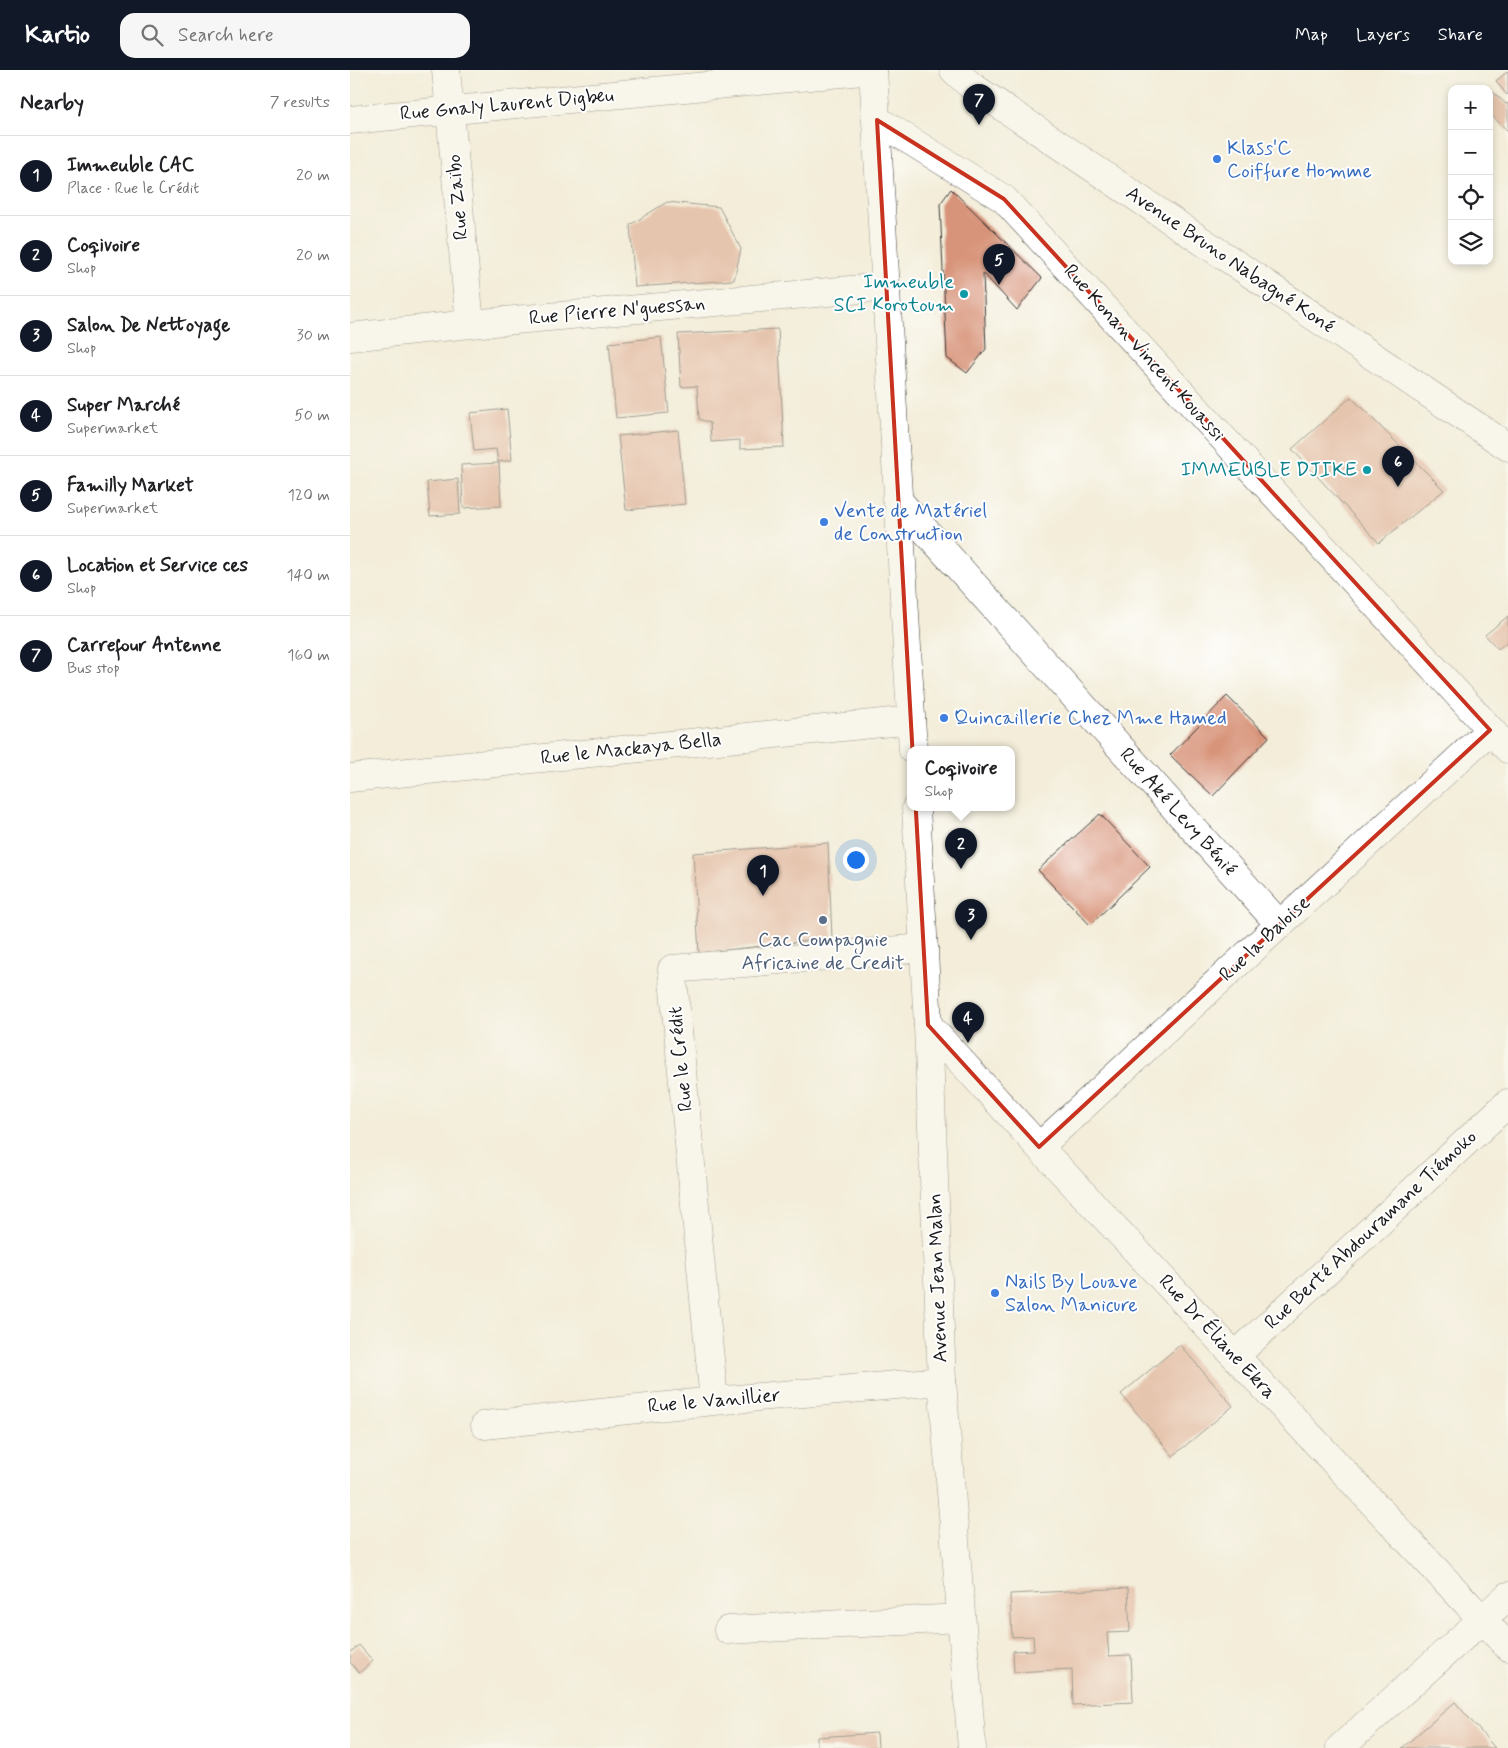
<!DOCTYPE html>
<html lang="en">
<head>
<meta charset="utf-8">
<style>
	:root { --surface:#fff; --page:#f6f6f6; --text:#202124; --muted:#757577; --line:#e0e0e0; --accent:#111827 }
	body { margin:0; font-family:Mynerve,sans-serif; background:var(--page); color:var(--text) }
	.controls { position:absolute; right:15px; top:15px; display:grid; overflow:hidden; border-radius:10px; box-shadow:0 2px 8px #0003 }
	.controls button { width:45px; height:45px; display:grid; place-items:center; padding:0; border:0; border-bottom:1px solid var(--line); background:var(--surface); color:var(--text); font:25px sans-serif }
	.you { position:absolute; left:505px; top:789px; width:18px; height:18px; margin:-12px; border:4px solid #fff; border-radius:50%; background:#1a73e8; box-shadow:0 0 0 8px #1a73e833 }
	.badge { display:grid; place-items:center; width:32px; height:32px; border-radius:50%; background:var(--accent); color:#fff; font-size:16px; font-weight:700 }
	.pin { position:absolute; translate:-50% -41px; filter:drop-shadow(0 1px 2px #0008) }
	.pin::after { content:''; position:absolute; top:26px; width:18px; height:15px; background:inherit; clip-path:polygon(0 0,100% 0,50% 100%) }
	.popup { position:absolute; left:557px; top:676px; width:108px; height:65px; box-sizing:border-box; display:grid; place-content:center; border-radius:10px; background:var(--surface); filter:drop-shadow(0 1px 4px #0005); font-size:16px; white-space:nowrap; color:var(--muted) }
	.popup b { font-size:19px; color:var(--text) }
	.popup::after { content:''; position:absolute; left:50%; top:100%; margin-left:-10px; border:10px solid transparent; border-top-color:var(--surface) }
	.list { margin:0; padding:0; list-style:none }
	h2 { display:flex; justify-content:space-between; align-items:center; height:65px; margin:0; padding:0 20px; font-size:21px }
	h2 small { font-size:16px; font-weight:400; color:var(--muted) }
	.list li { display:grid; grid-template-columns:32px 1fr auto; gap:15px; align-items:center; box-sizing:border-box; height:80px; padding:0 20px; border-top:1px solid var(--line) }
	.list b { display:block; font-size:19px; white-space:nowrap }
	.list p { margin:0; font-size:16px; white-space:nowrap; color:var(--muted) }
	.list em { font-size:16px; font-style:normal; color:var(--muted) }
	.icon { flex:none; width:28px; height:28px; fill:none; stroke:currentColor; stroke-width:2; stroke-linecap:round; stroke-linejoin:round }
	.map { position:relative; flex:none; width:1158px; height:1678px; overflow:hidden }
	header { display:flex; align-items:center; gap:30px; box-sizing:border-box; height:70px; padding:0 25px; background:var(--accent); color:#fff }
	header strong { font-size:24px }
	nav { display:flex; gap:28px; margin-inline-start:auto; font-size:18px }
	.search { width:350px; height:45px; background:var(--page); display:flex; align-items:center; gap:12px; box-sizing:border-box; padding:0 18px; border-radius:15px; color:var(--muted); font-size:19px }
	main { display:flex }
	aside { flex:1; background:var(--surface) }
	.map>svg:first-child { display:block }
</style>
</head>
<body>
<header>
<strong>Kartio</strong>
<div class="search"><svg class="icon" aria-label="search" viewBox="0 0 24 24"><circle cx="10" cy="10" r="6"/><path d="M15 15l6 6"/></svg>Search here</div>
<nav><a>Map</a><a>Layers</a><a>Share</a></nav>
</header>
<main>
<aside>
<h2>Nearby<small>7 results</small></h2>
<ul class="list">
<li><span class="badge">1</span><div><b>Immeuble CAC</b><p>Place · Rue le Crédit</p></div><em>20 m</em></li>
<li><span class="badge">2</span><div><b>Coqivoire</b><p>Shop</p></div><em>20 m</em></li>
<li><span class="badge">3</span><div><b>Salon De Nettoyage</b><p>Shop</p></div><em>30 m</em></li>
<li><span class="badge">4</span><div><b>Super Marché</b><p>Supermarket</p></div><em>50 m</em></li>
<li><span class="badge">5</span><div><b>Familly Market</b><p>Supermarket</p></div><em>120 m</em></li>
<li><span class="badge">6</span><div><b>Location et Service ces</b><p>Shop</p></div><em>140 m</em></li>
<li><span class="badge">7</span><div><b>Carrefour Antenne</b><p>Bus stop</p></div><em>160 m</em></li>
</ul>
</aside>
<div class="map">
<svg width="1158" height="1678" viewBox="0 0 1158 1678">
	<rect width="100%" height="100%" fill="#fff"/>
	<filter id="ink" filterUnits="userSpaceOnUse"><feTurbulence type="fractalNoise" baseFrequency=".02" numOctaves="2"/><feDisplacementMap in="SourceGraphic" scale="10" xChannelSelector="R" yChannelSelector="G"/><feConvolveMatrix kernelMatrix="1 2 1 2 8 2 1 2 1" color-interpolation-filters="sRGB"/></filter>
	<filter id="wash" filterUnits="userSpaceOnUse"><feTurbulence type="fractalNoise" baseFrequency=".0096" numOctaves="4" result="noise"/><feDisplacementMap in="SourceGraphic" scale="20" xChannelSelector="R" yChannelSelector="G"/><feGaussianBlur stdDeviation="1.12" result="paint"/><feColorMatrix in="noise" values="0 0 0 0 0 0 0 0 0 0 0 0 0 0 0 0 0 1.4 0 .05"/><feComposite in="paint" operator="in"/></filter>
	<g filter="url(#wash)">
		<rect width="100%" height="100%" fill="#f3edd9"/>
		<g id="blocks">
			<!-- building -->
			<path fill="#d8947a" d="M1158 1V24L1157 25 1146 11Z
				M1139 18 1156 34 1158 33V61L1139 43Z
				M601 119 692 208 667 240 633 203 636 279 617 303 597 288 590 134Z
				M317 132 369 137 391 179 384 210 285 217 280 155Z
				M428 259 434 377 390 379V370L361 372 360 353 349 349 347 316 331 317 328 264Z
				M311 267 319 343 266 348 259 273Z
				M1001 327 1094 420 1029 473 942 379Z
				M157 339 162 390 148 392 146 379 124 381 120 343Z
				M328 360 335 434 276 440 268 366Z
				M149 393 151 436 113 438 111 395Z
				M108 409 110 444 80 446 77 412Z
				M1158 546V571L1148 579 1135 565Z
				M877 626 919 667 863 726 820 685Z
				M750 744 800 797 740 855 688 800Z
				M478 773 482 868 349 883 343 783Z
				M830 1275 883 1336 823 1386 771 1324Z
				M778 1518 780 1562 757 1563 759 1586 781 1585 783 1632 723 1635 722 1599 664 1602 663 1581 684 1580 683 1566 662 1567 660 1524Z
				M9 1575 23 1591 9 1603 0 1592V1583Z
				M1105 1632 1145 1678H1052Z
				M527 1663 528 1678H467V1667Z"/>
		</g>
	</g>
	<g filter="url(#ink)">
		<use href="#blocks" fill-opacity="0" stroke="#3c3b38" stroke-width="1"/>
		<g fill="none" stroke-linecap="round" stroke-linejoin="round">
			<defs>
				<path id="street" d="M96 0 120 254
					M0 50 523 0
					M527 50 654 129 1158 679
					M0 267 120 254 534 217
					M546 428 930 855
					M0 708 561 650
					M578 955 689 1077 1158 1577
					M689 1077 1140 660
					M885 1286 1158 1033
					M364 1331 322 899 574 878
					M135 1355 364 1331 592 1311
					M378 1560 611 1548
					M990 1678 1158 1526"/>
				<path id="secondary" d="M523 0 563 680
					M604 0 620 15 1158 377
					M566 738 578 955 592 1311 622 1678"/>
			</defs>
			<!-- street casing -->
			<use href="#street" stroke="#3c3b38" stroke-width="29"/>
			<!-- secondary casing -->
			<use href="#secondary" stroke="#3c3b38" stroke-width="29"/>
			<!-- street -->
			<use href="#street" stroke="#fff" stroke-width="28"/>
			<!-- secondary -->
			<use href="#secondary" stroke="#fff" stroke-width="28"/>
		</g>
	</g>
	<!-- marked area -->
	<path d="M0 0H1158V1678H0ZM527 50 654 129 1140 660 689 1077 578 955Z" fill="#f3edd9" fill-opacity=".55" fill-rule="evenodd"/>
	<path fill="none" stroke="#c8321e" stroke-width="4" stroke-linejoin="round" d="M527 50 654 129 1140 660 689 1077 578 955Z"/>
	<!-- markers -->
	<g fill="#3f7fe0" stroke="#fff" stroke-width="2">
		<circle cx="867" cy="89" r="5"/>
		<circle cx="474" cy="452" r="5"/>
		<circle cx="594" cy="648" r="5"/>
		<circle cx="645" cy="1223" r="5"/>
	</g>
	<g fill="#0f9aa8" stroke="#fff" stroke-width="2">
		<circle cx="614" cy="224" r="5"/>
		<circle cx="1017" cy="400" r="5"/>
	</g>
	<circle fill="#5c6f8a" stroke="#fff" stroke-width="2" cx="473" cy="850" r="5"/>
	<g text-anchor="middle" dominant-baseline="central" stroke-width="4" stroke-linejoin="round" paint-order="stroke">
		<!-- street labels -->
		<g font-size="20" fill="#1c1c1c" stroke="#fff">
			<text transform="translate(157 35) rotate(-5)">Rue Gnaly Laurent Digbeu</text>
			<text transform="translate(108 127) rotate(-95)">Rue Zaïbo</text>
			<text transform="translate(880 190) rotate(34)">Avenue Bruno Nabagné Koné</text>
			<text transform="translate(267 241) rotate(-5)">Rue Pierre N'guessan</text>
			<text transform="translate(794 283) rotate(48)">Rue Konan Vincent Kouassi</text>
			<text transform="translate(281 679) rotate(-6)">Rue le Mackaya Bella</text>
			<text transform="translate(828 742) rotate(48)">Rue Aké Levy Bénié</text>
			<text transform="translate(915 869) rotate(-43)">Rue la Baloise</text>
			<text transform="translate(331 989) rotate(-96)">Rue le Crédit</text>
			<text transform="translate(1021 1160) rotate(-43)">Rue Berté Abdouramane Tiémoko</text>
			<text transform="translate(588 1208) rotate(-92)">Avenue Jean Malan</text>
			<text transform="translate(867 1267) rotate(47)">Rue Dr Éliane Ekra</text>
			<text transform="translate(364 1331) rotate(-5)">Rue le Vanillier</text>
		</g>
		<!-- shop labels -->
		<g font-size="20" fill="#366cbe" stroke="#fff" text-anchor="start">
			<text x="877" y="78">Klass'C<tspan x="877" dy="23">Coiffure Homme</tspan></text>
			<text x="484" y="441">Vente de Matériel<tspan x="484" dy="23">de Construction</tspan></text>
			<text x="604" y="648">Quincaillerie Chez Mme Hamed</text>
			<text x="655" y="1212">Nails By Louave<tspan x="655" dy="23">Salon Manicure</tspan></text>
		</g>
		<!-- culture labels -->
		<g font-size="20" fill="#0d838f" stroke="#fff" text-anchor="end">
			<text x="604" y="212">Immeuble<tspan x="604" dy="23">SCI Korotoum</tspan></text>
			<text x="1007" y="400">IMMEUBLE DJIKE</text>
		</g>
		<!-- service labels -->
		<g font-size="20" fill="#4e5e75" stroke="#fff">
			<text x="473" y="870">Cac Compagnie<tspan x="473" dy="23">Africaine de Credit</tspan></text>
		</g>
	</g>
</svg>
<div class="controls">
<button>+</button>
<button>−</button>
<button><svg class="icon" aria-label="locate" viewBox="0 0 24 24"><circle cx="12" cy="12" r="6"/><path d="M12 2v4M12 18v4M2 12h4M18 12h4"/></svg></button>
<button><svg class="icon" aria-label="layers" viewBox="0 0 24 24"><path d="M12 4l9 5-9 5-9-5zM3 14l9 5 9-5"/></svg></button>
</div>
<div class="you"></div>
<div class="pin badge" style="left:413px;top:826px">1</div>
<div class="pin badge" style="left:611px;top:799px">2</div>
<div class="popup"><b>Coqivoire</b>Shop</div>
<div class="pin badge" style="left:621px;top:870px">3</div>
<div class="pin badge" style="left:618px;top:973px">4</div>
<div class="pin badge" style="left:649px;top:215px">5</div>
<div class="pin badge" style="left:1048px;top:417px">6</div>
<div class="pin badge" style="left:629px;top:55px">7</div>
</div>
</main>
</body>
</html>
